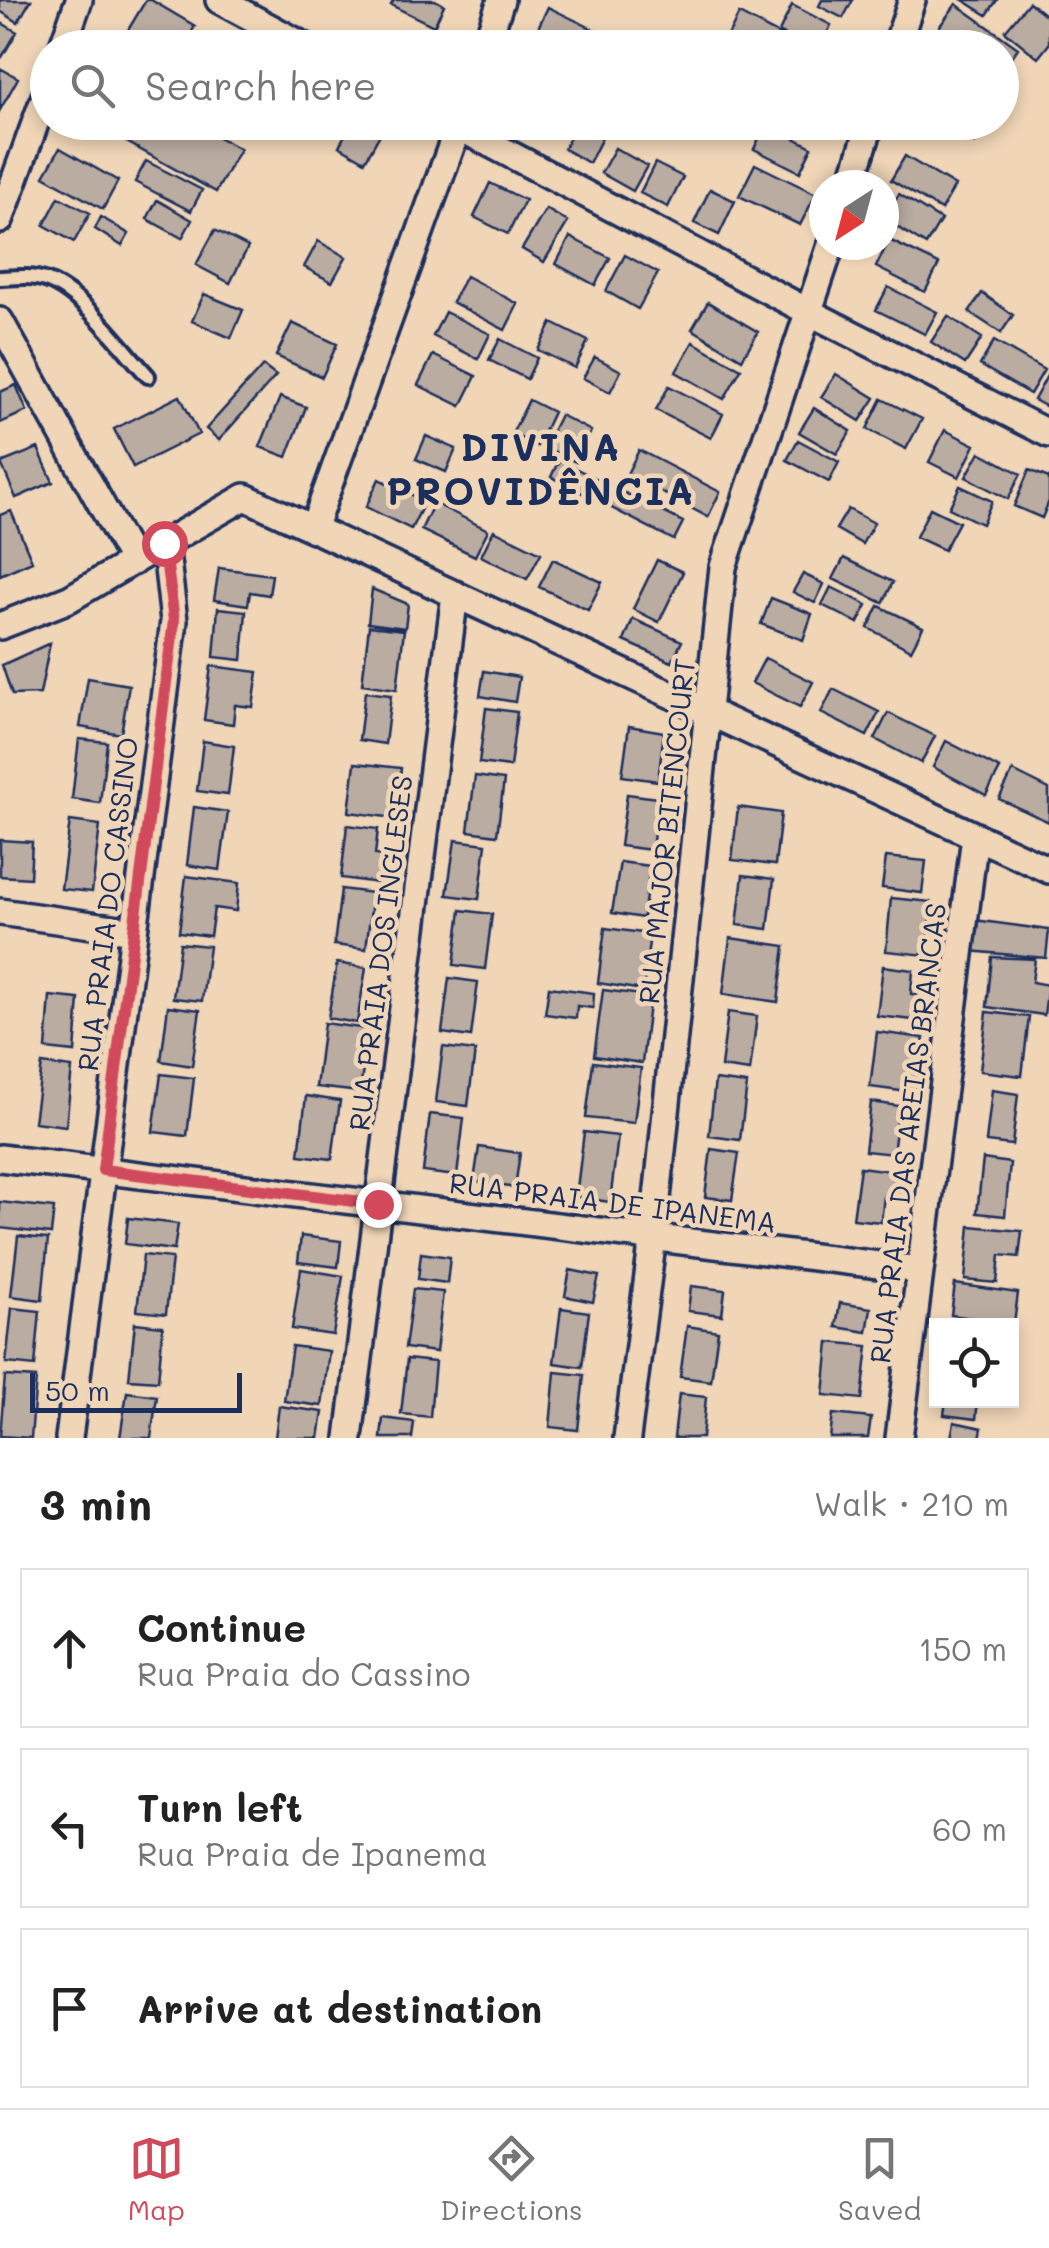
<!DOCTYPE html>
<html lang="en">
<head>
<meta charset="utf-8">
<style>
	:root { --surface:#fff; --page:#f6f6f6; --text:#222; --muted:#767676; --line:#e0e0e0; --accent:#d1495b }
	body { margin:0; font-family:Mali,sans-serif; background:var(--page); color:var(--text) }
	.controls { position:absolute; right:30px; bottom:30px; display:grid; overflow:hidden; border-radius:0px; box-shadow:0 5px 15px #0003 }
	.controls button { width:90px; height:90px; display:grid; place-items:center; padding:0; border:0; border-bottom:2px solid var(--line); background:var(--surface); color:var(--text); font:50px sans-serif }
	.compass { position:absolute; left:809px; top:170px; width:90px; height:90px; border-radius:50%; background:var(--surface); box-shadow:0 5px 15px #0003; rotate:216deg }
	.scale { position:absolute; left:30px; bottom:25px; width:212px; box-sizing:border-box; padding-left:10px; border:5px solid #1b2f5e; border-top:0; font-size:28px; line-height:35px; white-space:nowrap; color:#1b2f5e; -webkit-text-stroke:8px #f0d5b7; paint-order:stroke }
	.stop { position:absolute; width:30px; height:30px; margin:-22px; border:8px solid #d1495b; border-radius:50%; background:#fff }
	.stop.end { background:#d1495b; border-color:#fff; box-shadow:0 2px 10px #0008 }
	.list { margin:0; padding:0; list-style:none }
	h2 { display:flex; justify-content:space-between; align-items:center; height:130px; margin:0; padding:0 40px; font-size:42px }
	h2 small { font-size:32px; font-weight:400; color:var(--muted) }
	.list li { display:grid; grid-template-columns:65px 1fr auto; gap:30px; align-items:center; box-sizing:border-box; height:160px; margin:0 20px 20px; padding:0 20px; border:2px solid var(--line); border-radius:0px }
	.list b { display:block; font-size:38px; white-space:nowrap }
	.list p { margin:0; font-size:32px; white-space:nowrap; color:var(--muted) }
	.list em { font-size:32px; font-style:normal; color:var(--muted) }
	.icon { flex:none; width:55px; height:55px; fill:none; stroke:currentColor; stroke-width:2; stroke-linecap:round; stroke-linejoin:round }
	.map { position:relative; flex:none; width:1049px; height:1438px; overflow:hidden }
	.search { position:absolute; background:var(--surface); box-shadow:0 5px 15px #0003; left:30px; right:30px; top:30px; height:110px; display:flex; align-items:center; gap:25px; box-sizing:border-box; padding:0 35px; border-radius:55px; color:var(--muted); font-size:38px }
	.sheet { height:670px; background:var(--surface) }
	nav { display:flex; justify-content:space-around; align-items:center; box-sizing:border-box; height:140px; border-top:2px solid var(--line); background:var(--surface); font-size:28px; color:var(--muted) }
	nav a { display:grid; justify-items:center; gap:5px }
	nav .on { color:var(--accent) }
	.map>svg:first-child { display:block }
</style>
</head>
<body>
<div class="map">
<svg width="1049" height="1438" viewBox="0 0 1049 1438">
	<rect width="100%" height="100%" fill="#f0d5b7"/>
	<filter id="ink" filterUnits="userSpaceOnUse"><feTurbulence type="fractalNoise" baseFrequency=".01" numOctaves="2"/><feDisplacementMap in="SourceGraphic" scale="20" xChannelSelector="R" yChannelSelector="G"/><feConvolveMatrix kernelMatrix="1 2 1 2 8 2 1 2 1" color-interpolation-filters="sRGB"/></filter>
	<g filter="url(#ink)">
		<!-- building -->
		<path fill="#bbaca1" stroke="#1b2f5e" stroke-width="2.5" d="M0 0H31L18 22 0 11Z
			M146 0H151L195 26 183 48H157L128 30Z
			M394 0H435L444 5 434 26 391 5Z
			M822 0H853L843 18 819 6Z
			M963 0H997L987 15Z
			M1029 2 1049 18V44L1038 58 1005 31Z
			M956 4 1018 48 1002 71V48H961L937 30Z
			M792 5 831 25 820 48H809L779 32Z
			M548 7 595 30 586 48H573L537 30Z
			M739 14 791 41 788 48H736L725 42Z
			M0 22 17 32 2 57 0 56Z
			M409 31 438 44 436 48H401Z
			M0 68 18 78 0 110Z
			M91 122H191L240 149 216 192Z
			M352 122H377L384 127 365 161 339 146Z
			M508 122H544L537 137Z
			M578 122 604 134 589 163 564 149Z
			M943 122H987L974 143Z
			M766 124 812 147 800 172 754 149Z
			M60 148 118 181 103 209 44 176Z
			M615 148 647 166 633 191 601 173Z
			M905 156 955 186 941 210 891 180Z
			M146 161 202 190 191 211 135 182Z
			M655 163 683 177 668 207 640 193Z
			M755 164 816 194 800 225 739 196Z
			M490 183 525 200 508 234 474 217Z
			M710 189 735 201 719 235 694 223Z
			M899 194 941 220 926 245 884 219Z
			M59 197 90 213 74 242 44 225Z
			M157 200 192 220 182 238 147 219Z
			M546 209 568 222 544 262 522 249Z
			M101 217 129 234 122 246 95 229Z
			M215 230 248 247 230 283 196 265Z
			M570 237 610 258 595 285 556 264Z
			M889 240 939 264 925 292 876 267Z
			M318 241 346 257 332 282 304 267Z
			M625 255 658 273 638 309 606 291Z
			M466 276 518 304 505 330 452 302Z
			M888 287 937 312 925 334 876 310Z
			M982 293 1013 315 1001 333 969 312Z
			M204 294 243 310 231 338 192 321Z
			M708 302 758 332 742 359 692 329Z
			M445 312 490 334 478 359 433 336Z
			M948 316 982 338 965 364 931 342Z
			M292 323 337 344 322 377 276 356Z
			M552 323 588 341 575 368 538 350Z
			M500 339 537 358 527 379 489 360Z
			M994 341 1044 370 1030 394 980 365Z
			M693 342 741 369 724 399 676 372Z
			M433 355 476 376 461 406 418 385Z
			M595 357 621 371 610 392 583 378Z
			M263 366 276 376 219 440 206 429Z
			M1049 372V408L1034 400Z
			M836 374 875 398 860 421 821 397Z
			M16 385 27 411 0 423V392Z
			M669 386 723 414 711 438 656 410Z
			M180 396 199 434 133 467 114 429Z
			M280 397 306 407 287 457 260 447Z
			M882 399 922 419 906 449 867 429Z
			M529 400 553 412 537 446 512 434Z
			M814 408 851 431 837 454 799 432Z
			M560 415 591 431 576 462 544 447Z
			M945 430 975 445 959 477 929 462Z
			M426 436 456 449 446 472 416 459Z
			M798 440 839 462 829 482 787 460Z
			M38 448 53 482 16 498 1 463Z
			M639 450 720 492 708 517 627 474Z
			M980 452 1021 474 1008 499 966 477Z
			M559 460 683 522 674 540 551 477Z
			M1029 470 1049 478V501L1042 518 1014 506Z
			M379 479 425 501 411 529 366 507Z
			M960 486 992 501 982 524 949 508Z
			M434 503 488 530 475 556 421 530Z
			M930 508 959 522 944 550 916 537Z
			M848 509 874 523 862 544 836 529Z
			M11 511 32 561 0 575V515Z
			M494 530 541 553 527 579 481 556Z
			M844 558 893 582 883 603 833 579Z
			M553 559 602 582 588 610 539 587Z
			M657 560 683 572 659 622 633 609Z
			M219 568 272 575 269 595 250 592 248 605 214 600Z
			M803 574 824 584 815 603 793 592Z
			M831 587 867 605 858 623 822 605Z
			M372 589 408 604 405 628 368 623Z
			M771 598 812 614 803 640 761 624Z
			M879 606 923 627 911 650 868 628Z
			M218 608 246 611 242 660 214 657Z
			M633 619 682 641 672 662 624 641Z
			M369 626 404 630 397 689 362 684Z
			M50 643 40 694 12 695 2 665Z
			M765 658 813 682 800 707 752 683Z
			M211 666 258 672 253 707 235 705 233 724 204 720Z
			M484 671 519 677 515 702 480 696Z
			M88 678 129 685 121 734 80 727Z
			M833 689 879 712 867 736 821 713Z
			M365 692 391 695 385 744 359 740Z
			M486 708 517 712 510 767 479 763Z
			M888 713 935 736 921 763 875 739Z
			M629 726 664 732 658 781 622 776Z
			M79 739 107 742 100 803 72 799Z
			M203 741 234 746 228 795 197 791Z
			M946 741 1000 769 986 795 933 767Z
			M355 763 401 768 395 818 349 812Z
			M1013 771 1049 789V822L999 799Z
			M475 776 504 780 497 835 468 831Z
			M627 794 658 798 652 850 620 846Z
			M194 807 228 812 220 870 187 865Z
			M738 807 781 813 775 865 732 860Z
			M70 821 100 825 92 892 61 889Z
			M347 825 378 829 375 855 390 857 386 884 341 878Z
			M0 840 32 842 30 878 0 876Z
			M455 840 486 844 479 899 447 895Z
			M886 857 926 861 922 893 882 888Z
			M620 862 650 866 643 918 612 913Z
			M743 875 774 879 768 929 737 925Z
			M186 876 239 883 236 911 214 908 210 936 179 932Z
			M341 889 373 893 366 949 334 945Z
			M891 898 932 902 926 955 886 951Z
			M461 910 492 914 485 969 454 965Z
			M974 920 1049 930 1046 958 970 951Z
			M605 928 650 934 643 990 598 983Z
			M730 938 785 946 778 1002 723 994Z
			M180 943 209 946 202 1001 173 998Z
			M992 957 1035 959 1032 982 1048 985 1044 1015 987 1007Z
			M337 963 366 968 357 1023 328 1018Z
			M883 966 913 970 911 994 926 996 923 1021 877 1016Z
			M449 978 478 982 471 1037 442 1033Z
			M549 987 594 993 593 1008 577 1006 576 1018 545 1014Z
			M603 990 650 996 642 1063 594 1056Z
			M50 996 79 999 75 1052 46 1049Z
			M168 1006 200 1010 192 1066 161 1061Z
			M728 1012 757 1016 750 1071 721 1067Z
			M987 1012 1029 1017 1022 1076 980 1071Z
			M324 1023 368 1029 360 1092 316 1087Z
			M877 1032 924 1038 916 1093 870 1087Z
			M443 1047 475 1051 468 1106 436 1102Z
			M593 1062 641 1068 634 1123 586 1118Z
			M42 1064 72 1068 66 1126 34 1122Z
			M161 1074 194 1078 187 1136 153 1132Z
			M715 1080 747 1084 740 1140 709 1136Z
			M992 1090 1018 1094 1012 1145 986 1142Z
			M306 1096 340 1101 332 1159 299 1155Z
			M871 1102 899 1106 893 1154 865 1151Z
			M430 1114 464 1118 457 1176 423 1172Z
			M584 1132 618 1136 610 1202 576 1197Z
			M479 1147 520 1153 515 1188 474 1181Z
			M711 1149 739 1153 732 1200 705 1197Z
			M983 1159 1010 1163 1005 1216 977 1213Z
			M860 1167 907 1173 904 1198 884 1196 881 1222 853 1219Z
			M0 1202 54 1208 51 1234 0 1228Z
			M128 1218 178 1224 174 1250 125 1244Z
			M970 1226 1022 1231 1019 1257 1000 1255 997 1283 965 1280Z
			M18 1236 48 1239 42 1300 11 1296Z
			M301 1236 341 1241 338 1267 298 1262Z
			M421 1253 450 1257 447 1283 418 1279Z
			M143 1255 172 1258 166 1314 137 1311Z
			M301 1269 343 1276 333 1335 292 1329Z
			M570 1270 599 1276 593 1302 565 1296Z
			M955 1284 1018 1293 1014 1324 951 1315Z
			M691 1286 725 1290 722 1315 688 1311Z
			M413 1289 443 1292 436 1352 405 1348Z
			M840 1303 871 1308 867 1332 836 1327Z
			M12 1308 40 1311 35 1366 6 1363Z
			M561 1308 589 1312 582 1367 554 1363Z
			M135 1323 163 1326 158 1381 129 1379Z
			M687 1326 718 1331 711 1381 680 1377Z
			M829 1342 868 1346 862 1399 824 1395Z
			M292 1346 329 1351 322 1406 284 1401Z
			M407 1359 435 1362 430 1417 401 1414Z
			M555 1372 584 1375 578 1430 550 1427Z
			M5 1376 36 1378 31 1438 0 1436Z
			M127 1392 157 1396 151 1438H120Z
			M679 1394 706 1397 702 1438H674Z
			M946 1400H978L976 1419 944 1415Z
			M279 1406 323 1412 319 1438H275Z
			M833 1414 871 1418 868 1438H830Z
			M383 1418 414 1422 412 1438H381Z
			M954 1422 982 1428 980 1438H951Z"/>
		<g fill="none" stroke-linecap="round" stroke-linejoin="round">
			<defs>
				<path id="service" d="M0 278C16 277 33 275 48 281 84 295 122 348 148 376"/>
				<path id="minor" d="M219 0 308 48
					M62 48 79 0
					M485 48 501 0
					M896 48 912 0
					M449 122 809 312 1049 434
					M851 185 871 122
					M0 220 48 88
					M0 321 133 562
					M313 529 460 122
					M0 626 69 599 147 553
					M0 912 134 931
					M0 1158 920 1270
					M69 1438 174 621 165 543 245 497 1049 870
					M349 1438 455 594
					M627 1438 653 1237 723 567 831 245
					M899 1438 975 836"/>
			</defs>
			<!-- service casing -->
			<use href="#service" stroke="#1b2f5e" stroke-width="20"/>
			<!-- minor casing -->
			<use href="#minor" stroke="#1b2f5e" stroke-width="32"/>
			<!-- service -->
			<use href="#service" stroke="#f0d5b7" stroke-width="12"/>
			<!-- minor -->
			<use href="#minor" stroke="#f0d5b7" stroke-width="25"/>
		</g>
	</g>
	<g fill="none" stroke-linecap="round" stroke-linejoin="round" filter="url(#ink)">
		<!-- route -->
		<path stroke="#d1495b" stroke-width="12" d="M164 543 174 621 103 1170 378 1204"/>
	</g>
	<g text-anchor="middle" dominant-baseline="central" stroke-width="9" stroke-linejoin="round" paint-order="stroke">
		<!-- street labels -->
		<g font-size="28" fill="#1b2f5e" stroke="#f0d5b7">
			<text transform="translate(666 831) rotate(-84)">RUA MAJOR BITENCOURT</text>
			<text transform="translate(107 904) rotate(-83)">RUA PRAIA DO CASSINO</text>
			<text transform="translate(380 953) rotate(-83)">RUA PRAIA DOS INGLESES</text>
			<text transform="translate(907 1133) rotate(-83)">RUA PRAIA DAS AREIAS BRANCAS</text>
			<text transform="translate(613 1202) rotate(7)">RUA PRAIA DE IPANEMA</text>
		</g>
		<!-- district labels -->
		<g font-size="38" font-weight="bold" letter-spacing="2.5" fill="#1b2f5e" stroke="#f0d5b7">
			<text x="541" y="446">DIVINA<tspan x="541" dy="44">PROVIDÊNCIA</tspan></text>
		</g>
	</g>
</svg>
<div class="controls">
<button><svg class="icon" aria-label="locate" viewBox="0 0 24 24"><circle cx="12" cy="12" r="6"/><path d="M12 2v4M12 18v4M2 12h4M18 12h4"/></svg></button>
</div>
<svg class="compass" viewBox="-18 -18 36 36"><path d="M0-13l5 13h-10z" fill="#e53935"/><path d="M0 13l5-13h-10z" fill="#767676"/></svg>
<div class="scale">50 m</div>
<div class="stop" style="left:164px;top:543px"></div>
<div class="stop end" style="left:378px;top:1204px"></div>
<div class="search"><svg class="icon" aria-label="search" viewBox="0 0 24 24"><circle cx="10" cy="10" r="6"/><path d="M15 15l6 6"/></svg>Search here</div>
</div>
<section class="sheet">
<h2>3 min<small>Walk · 210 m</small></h2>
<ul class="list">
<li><svg class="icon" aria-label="ahead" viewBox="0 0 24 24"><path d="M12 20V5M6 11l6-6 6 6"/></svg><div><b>Continue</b><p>Rua Praia do Cassino</p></div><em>150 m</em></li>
<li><svg class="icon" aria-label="left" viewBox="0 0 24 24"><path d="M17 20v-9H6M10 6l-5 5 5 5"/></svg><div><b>Turn left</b><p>Rua Praia de Ipanema</p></div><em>60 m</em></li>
<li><svg class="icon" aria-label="arrive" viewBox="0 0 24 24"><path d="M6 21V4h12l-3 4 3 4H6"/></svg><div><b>Arrive at destination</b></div></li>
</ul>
</section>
<nav>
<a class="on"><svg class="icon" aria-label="map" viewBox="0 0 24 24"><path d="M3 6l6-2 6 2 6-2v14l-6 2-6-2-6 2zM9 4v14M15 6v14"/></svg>Map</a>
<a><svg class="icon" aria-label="directions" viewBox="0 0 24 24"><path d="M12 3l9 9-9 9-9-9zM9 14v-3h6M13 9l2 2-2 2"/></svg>Directions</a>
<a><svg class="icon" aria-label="saved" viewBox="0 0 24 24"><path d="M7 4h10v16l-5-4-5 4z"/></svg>Saved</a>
</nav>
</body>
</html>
